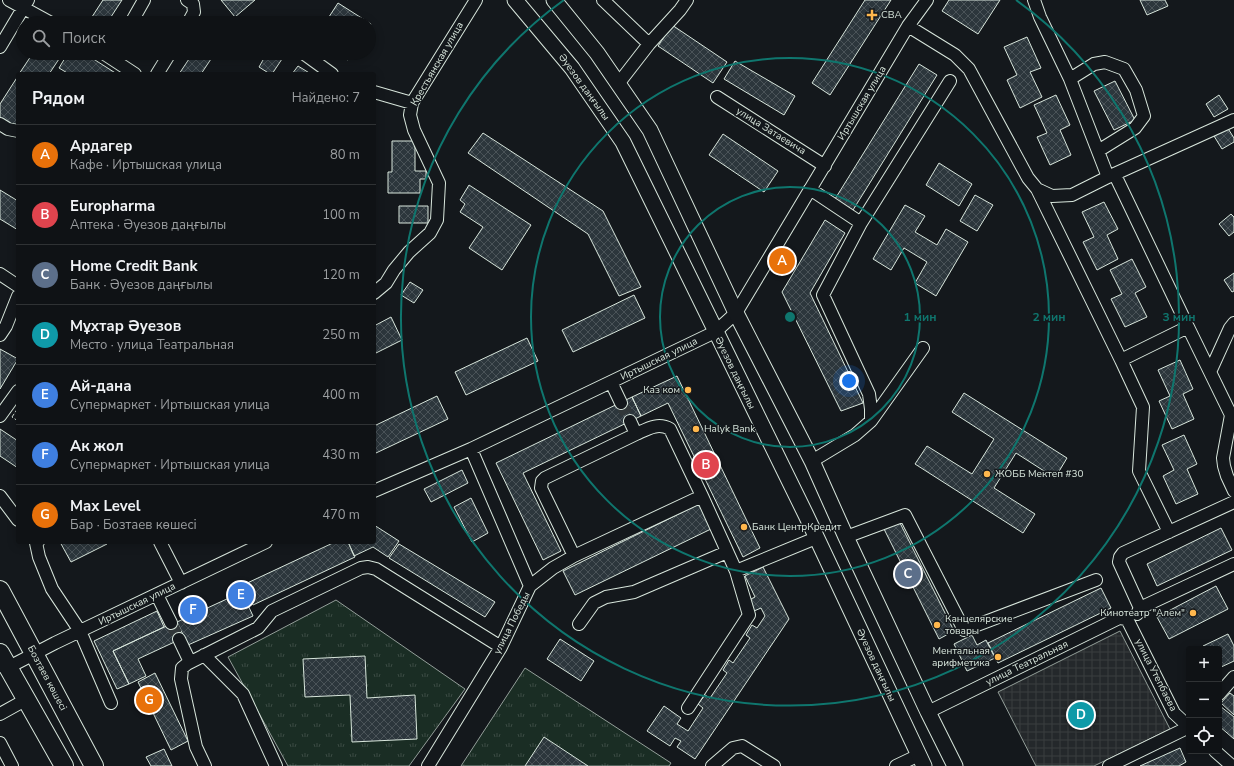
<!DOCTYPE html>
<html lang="ru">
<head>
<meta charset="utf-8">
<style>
	:root { --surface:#0f1215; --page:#181b1e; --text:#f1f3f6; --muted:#9b9ea0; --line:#2f3234; --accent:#ea580c }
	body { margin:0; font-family:"Nunito Sans",sans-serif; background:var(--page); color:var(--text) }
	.controls { position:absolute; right:12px; bottom:12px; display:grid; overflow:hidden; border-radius:4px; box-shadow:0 2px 10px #0003 }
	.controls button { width:36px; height:36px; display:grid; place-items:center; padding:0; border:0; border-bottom:1px solid var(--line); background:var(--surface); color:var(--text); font:20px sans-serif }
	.you { position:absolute; left:849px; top:381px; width:14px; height:14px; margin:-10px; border:3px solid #fff; border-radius:50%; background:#1a73e8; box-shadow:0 0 0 6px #1a73e833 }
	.badge { display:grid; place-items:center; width:26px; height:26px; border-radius:50%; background:var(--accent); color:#fff; font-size:13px; font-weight:700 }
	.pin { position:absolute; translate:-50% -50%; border:2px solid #fff; box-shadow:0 1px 4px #0006 }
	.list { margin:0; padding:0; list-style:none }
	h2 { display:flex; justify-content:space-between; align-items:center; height:52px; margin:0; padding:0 16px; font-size:17px }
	h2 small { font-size:13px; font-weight:400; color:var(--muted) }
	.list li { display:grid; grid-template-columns:26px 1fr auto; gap:12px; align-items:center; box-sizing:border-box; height:60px; padding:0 16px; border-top:1px solid var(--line) }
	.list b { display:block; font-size:15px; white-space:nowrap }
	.list p { margin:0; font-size:13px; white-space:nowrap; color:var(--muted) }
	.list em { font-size:13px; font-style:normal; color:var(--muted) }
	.icon { flex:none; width:22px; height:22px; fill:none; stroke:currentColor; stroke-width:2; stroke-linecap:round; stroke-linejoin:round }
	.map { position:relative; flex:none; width:1234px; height:766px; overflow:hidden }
	.search { position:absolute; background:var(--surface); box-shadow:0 2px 10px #0003; left:16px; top:16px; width:360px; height:44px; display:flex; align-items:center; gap:10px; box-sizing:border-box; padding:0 14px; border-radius:22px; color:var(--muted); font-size:15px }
	.panel { position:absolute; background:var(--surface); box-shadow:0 2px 10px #0003; left:16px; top:72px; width:360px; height:472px; border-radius:4px }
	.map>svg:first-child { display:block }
</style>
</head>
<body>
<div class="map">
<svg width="1234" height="766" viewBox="0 0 1234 766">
	<defs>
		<pattern id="park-tufts" width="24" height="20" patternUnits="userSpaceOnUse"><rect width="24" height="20" fill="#1a2d24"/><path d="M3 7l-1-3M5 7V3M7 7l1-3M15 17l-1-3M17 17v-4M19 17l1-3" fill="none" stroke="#3b4b43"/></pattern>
		<pattern id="plaza-grid" width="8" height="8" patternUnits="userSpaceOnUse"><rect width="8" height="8" fill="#24282b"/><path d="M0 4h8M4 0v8" fill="none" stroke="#393d3f"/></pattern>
		<pattern id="building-cross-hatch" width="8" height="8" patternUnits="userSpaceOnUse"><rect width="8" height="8" fill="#2c363c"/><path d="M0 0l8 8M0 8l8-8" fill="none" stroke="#4a5358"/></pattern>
	</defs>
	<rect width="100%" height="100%" fill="#14181c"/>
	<!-- park -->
	<path fill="url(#park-tufts)" stroke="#939e99" d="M336 600 465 689 409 766H288L228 657Z
		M525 668 671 763 669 766H461Z"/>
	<!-- plaza -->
	<path fill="url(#plaza-grid)" stroke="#939e99" d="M1120 631 1170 729 1094 766H1036L998 692Z"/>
	<!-- building -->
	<path fill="url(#building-cross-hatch)" stroke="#d8e6dc" d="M103 0H122L107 23H88Z
		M221 0H255L235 17Z
		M865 0H891L830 95 812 83Z
		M949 0H1000L978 34 942 11Z
		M1140 0H1165L1168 6 1147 15Z
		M338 3 371 24 369 27V23H325Z
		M672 25 727 62 713 83 658 46Z
		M1027 37 1041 68 1030 72 1042 97 1020 108 1007 80 1017 75 1004 47Z
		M33 53H63L49 74H19Z
		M68 53H84L117 74H69L59 68Z
		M193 53H215L201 74H179Z
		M267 53H286L272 74H270L259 67Z
		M336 53H353L348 60Z
		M735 61 795 96 784 115 724 79Z
		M919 64 937 75 853 210 835 199Z
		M298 66 311 74H292Z
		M18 76V123L15 128 0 118V104Z
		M1115 81 1135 120 1114 130 1094 91Z
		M1056 95 1070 125 1060 130 1071 155 1050 165 1037 137 1047 133 1034 105Z
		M1219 95 1228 109 1214 117 1206 104Z
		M1227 127 1234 138V142L1222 149 1214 136Z
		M483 133 603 211 641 287 619 296 588 234 468 153Z
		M723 134 778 171 764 192 709 155Z
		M392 141H415V171H426V179H420V193H388V172H392Z
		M939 163 972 184 959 206 926 185Z
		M469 185 531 225 502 270 469 248 483 227 460 212 465 204 460 200Z
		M0 190 18 201V230L0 219Z
		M975 195 993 205 977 231 960 221Z
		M1104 202 1118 229 1107 235 1118 259 1097 270 1083 242 1094 237 1082 212Z
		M905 205 925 216 915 232 937 245 946 229 968 242 936 296 915 283 927 262 904 248 891 270 873 259Z
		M399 206H428V223H399Z
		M1231 214 1234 217V232L1229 236 1219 224Z
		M825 220 845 233 810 293 863 403 841 411 782 292Z
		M1132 259 1146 287 1135 293 1147 317 1125 327 1111 299 1122 294 1110 270Z
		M1234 273V291L1232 292 1224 280Z
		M410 282 423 290 414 303 401 295Z
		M634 295 645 318 573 352 562 330Z
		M391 317 402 340 374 354V326Z
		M527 338 538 361 466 395 455 372Z
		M0 349 18 359 0 389Z
		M1180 360 1193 389 1183 394 1194 419 1172 429 1159 401 1170 396 1158 370Z
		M677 376 760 548 743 557 668 403 641 416 632 397Z
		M964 393 1067 458 1055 478 1016 453 994 488 1035 514 1023 533 915 464 927 446 972 474 994 439 952 412Z
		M437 396 448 419 376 453 374 449V426Z
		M632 397 641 416 523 473 561 551 543 560 496 463Z
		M0 429 18 441V468L0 456Z
		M1184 435 1197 464 1187 469 1198 494 1176 504 1163 476 1174 470 1162 445Z
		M462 470 468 483 431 502 424 489Z
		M471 498 488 533 472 542 454 507Z
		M699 504 711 529 575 595 563 571Z
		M899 521 954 631 939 639 884 529Z
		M374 525 399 541 388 557 373 547 354 556 348 542H374Z
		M1221 528 1232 550 1157 586 1147 564Z
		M60 542H106L107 544 71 562Z
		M335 542H348L355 557 253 605 243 585Z
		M399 544 495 602 485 617 389 558Z
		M763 567 789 619 695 759 677 747 681 741 675 738 670 746 647 731 664 706 681 718 677 724 688 731 703 708 698 704 705 695 710 698 727 673 723 670 729 660 733 663 750 638 746 635 752 625 757 628 765 616 761 608 754 611 749 600 755 597 745 576Z
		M1216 586 1228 609 1169 639 1157 617Z
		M1101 588 1111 608 998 663 988 643Z
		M242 592 253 616 188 645 177 622Z
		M157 611 164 627 113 651 129 684 117 689 94 641Z
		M175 622 183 638 138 659 146 676 129 684 113 651Z
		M1228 634 1234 646V661L1219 668V649H1204L1203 646Z
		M972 635 977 645 986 640 995 658 967 671 954 644Z
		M560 639 594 661 581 681 547 659Z
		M365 656 367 698 415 695 417 739 352 742 350 695 305 697 303 659Z
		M155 673 188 741 171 750 138 682Z
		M1230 693 1234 696V715L1221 703Z
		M1220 706 1234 717V739L1219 726Z
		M544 737 588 766H525Z
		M1180 748 1186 762 1179 766H1140Z
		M164 749 172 766H151L146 757Z"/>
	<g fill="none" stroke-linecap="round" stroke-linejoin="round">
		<!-- minor-tunnel -->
		<path stroke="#313739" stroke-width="12" stroke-dasharray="12 6" stroke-linecap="butt" d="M621 403 630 421
			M171 623 179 639"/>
		<defs>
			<path id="minor" d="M9 0 51 23
				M187 0 193 4 194 12 188 23
				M603 0 649 44
				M1034 0 1040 17 1070 79 1108 177 1234 120
				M131 23 144 0
				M908 26 955 55 969 69 1028 178 1037 189 1121 360 1188 327 1231 415 1223 458 1224 466 1227 476 1234 491
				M0 47 28 0
				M103 53 135 74
				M303 53 332 74
				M157 74 170 53
				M1070 79 1094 64 1105 62 1124 69 1136 90 1144 116 1135 128 1098 151
				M618 84 649 44 680 10 687 0
				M374 92 412 103
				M717 97 825 166
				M0 124 8 129 18 131
				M1115 175 1188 327
				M810 189 861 223 950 81
				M1037 189 1052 196 1072 195 1108 177
				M0 274 18 286
				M374 293 386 283 394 270 409 252 430 233 437 220 439 183 414 130 410 115 412 103 476 0
				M0 335 6 326 18 296
				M1121 360 1143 407 1139 471 1169 532
				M1210 372 1230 328 1234 323
				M611 382 621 403
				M0 416 18 391
				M630 421 636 434C647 429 658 422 670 429L702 496 736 571 749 615 688 708
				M871 421 923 348
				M812 461 855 435 871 421V409L869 394 823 295 861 223
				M374 491 471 449 715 332 736 313 908 26 927 0
				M0 496 18 520
				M846 537 905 515 964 630 1096 580
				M38 542 36 543 39 557 52 589 80 631 111 703
				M160 542 181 583
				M574 556 541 488 542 481 545 478 636 434
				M736 571 816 538
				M530 586 553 568 574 556 702 496
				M157 595 171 623
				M1140 608 1119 562 1120 557 1123 553 1234 502
				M1137 614 1140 608 1234 564
				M1127 619 1174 713 1189 727
				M579 624 594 603 606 597 634 592 727 552
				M179 639 190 662
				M204 655 243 694 276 766
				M1 666 9 667 55 643 266 542
				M1219 694 1234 677
				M928 712 1119 618 1127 619
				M0 714 27 699
				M0 743 12 766
				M1215 751 1232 766
				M205 766 196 747 181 679 182 668 187 664 258 628 272 611 361 568 368 567 376 569 501 647
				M428 766 501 647 530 586 471 449
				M712 766 733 748 742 746 774 766
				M896 766 919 755
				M1109 766 1189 727"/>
			<path id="major" d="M515 0 572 68 623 142 806 515 924 766
				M554 0 597 53 650 130 736 313 812 461 846 537 928 712 955 766"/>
			<path id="highway" d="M0 590 94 766
				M0 653 64 766"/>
		</defs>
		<!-- minor casing -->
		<use href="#minor" stroke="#d8e6dc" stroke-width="14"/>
		<!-- major casing -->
		<use href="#major" stroke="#d8e6dc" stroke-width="17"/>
		<!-- highway casing -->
		<use href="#highway" stroke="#d8e6dc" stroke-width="20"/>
		<!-- minor -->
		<use href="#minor" stroke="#14181c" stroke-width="12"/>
		<!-- major -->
		<use href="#major" stroke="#14181c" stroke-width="15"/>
		<!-- highway -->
		<use href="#highway" stroke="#14181c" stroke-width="18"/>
		<!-- fence -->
		<path stroke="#d8e6dc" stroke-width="1" stroke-dasharray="5 2" stroke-linecap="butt" d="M18 408 12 417 18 421"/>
	</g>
	<!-- distance rings -->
	<g fill="none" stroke="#0f766e" stroke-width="2">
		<circle cx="790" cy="317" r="130"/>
		<circle cx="790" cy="317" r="259"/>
		<path d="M1016 0A389 389 0 1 1 564 0"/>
	</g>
	<!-- markers -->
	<g fill="#ffb74d" stroke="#14181c" stroke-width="1.5">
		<path d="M870 9h4v4h4v4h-4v4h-4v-4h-4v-4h4z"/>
		<circle cx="688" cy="390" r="4"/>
		<circle cx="696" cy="429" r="4"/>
		<circle cx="987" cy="474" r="4"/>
		<circle cx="744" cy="527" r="4"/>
		<circle cx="1193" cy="613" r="4"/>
		<circle cx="937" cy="625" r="4"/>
		<circle cx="998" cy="657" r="4"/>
	</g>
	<g text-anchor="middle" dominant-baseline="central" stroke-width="3" stroke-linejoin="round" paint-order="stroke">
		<!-- poi labels -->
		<g font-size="10" fill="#d8e6dc" stroke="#14181c" text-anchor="start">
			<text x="881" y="15">СВА</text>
			<text x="680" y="390" text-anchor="end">Каз ком</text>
			<text x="704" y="429">Halyk Bank</text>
			<text x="995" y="474">ЖОББ Мектеп #30</text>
			<text x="752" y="527">Банк ЦентрКредит</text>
			<text x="1185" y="613" text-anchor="end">Кинотеатр "Алем"</text>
			<text x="945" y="619">Канцелярские<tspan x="945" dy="12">товары</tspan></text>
			<text x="990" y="651" text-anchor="end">Ментальная<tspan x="990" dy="12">арифметика</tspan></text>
		</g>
		<!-- street labels -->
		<g font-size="10" fill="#d8e6dc" stroke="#14181c">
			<text transform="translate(437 64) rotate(-60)">Крестьянская улица</text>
			<text transform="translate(584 87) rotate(54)">Әуезов даңғылы</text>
			<text transform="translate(862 103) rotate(-59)">Иртышская улица</text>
			<text transform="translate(771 131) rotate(32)">улица Затаевича</text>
			<text transform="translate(659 359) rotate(-26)">Иртышская улица</text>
			<text transform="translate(735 373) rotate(64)">Әуезов даңғылы</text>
			<text transform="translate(137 604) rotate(-26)">Иртышская улица</text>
			<text transform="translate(512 623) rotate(-63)">улица Победы</text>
			<text transform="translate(1027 663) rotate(-26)">улица Театральная</text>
			<text transform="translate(876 665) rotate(65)">Әуезов даңғылы</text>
			<text transform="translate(1156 675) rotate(63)">улица Утепбаева</text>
			<text transform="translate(47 678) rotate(62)">Бозтаев көшесі</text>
		</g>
	</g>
	<circle cx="790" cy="317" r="6" fill="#0f766e" stroke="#14181c" stroke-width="2"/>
	<g font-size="12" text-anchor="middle" font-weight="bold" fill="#0f766e" stroke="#14181c" stroke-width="3" stroke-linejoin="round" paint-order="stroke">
		<text x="920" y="321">1 мин</text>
		<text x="1049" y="321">2 мин</text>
		<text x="1179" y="321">3 мин</text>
	</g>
</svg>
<div class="controls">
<button>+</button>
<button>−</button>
<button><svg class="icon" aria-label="locate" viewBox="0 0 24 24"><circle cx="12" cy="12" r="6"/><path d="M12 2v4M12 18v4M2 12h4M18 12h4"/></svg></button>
</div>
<div class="you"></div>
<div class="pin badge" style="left:782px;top:261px;background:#e8710a">A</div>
<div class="pin badge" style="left:706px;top:465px;background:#e0444e">B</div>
<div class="pin badge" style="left:908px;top:574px;background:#5c6f8a">C</div>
<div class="pin badge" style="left:1081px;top:715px;background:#0f9aa8">D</div>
<div class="pin badge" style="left:241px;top:595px;background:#3f7fe0">E</div>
<div class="pin badge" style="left:193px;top:610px;background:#3f7fe0">F</div>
<div class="pin badge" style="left:149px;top:700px;background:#e8710a">G</div>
<div class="search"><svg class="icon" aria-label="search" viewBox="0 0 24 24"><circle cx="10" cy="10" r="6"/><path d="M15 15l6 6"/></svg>Поиск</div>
<section class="panel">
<h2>Рядом<small>Найдено: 7</small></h2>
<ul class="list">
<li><span class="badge" style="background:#e8710a">A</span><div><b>Ардагер</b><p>Кафе · Иртышская улица</p></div><em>80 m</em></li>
<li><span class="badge" style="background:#e0444e">B</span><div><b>Europharma</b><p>Аптека · Әуезов даңғылы</p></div><em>100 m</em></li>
<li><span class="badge" style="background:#5c6f8a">C</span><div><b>Home Credit Bank</b><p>Банк · Әуезов даңғылы</p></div><em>120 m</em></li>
<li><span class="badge" style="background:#0f9aa8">D</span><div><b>Мұхтар Әуезов</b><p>Место · улица Театральная</p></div><em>250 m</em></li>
<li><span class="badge" style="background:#3f7fe0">E</span><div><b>Ай-дана</b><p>Супермаркет · Иртышская улица</p></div><em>400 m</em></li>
<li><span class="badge" style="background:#3f7fe0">F</span><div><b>Ак жол</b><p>Супермаркет · Иртышская улица</p></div><em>430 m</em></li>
<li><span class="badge" style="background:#e8710a">G</span><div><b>Max Level</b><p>Бар · Бозтаев көшесі</p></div><em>470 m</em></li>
</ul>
</section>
</div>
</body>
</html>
